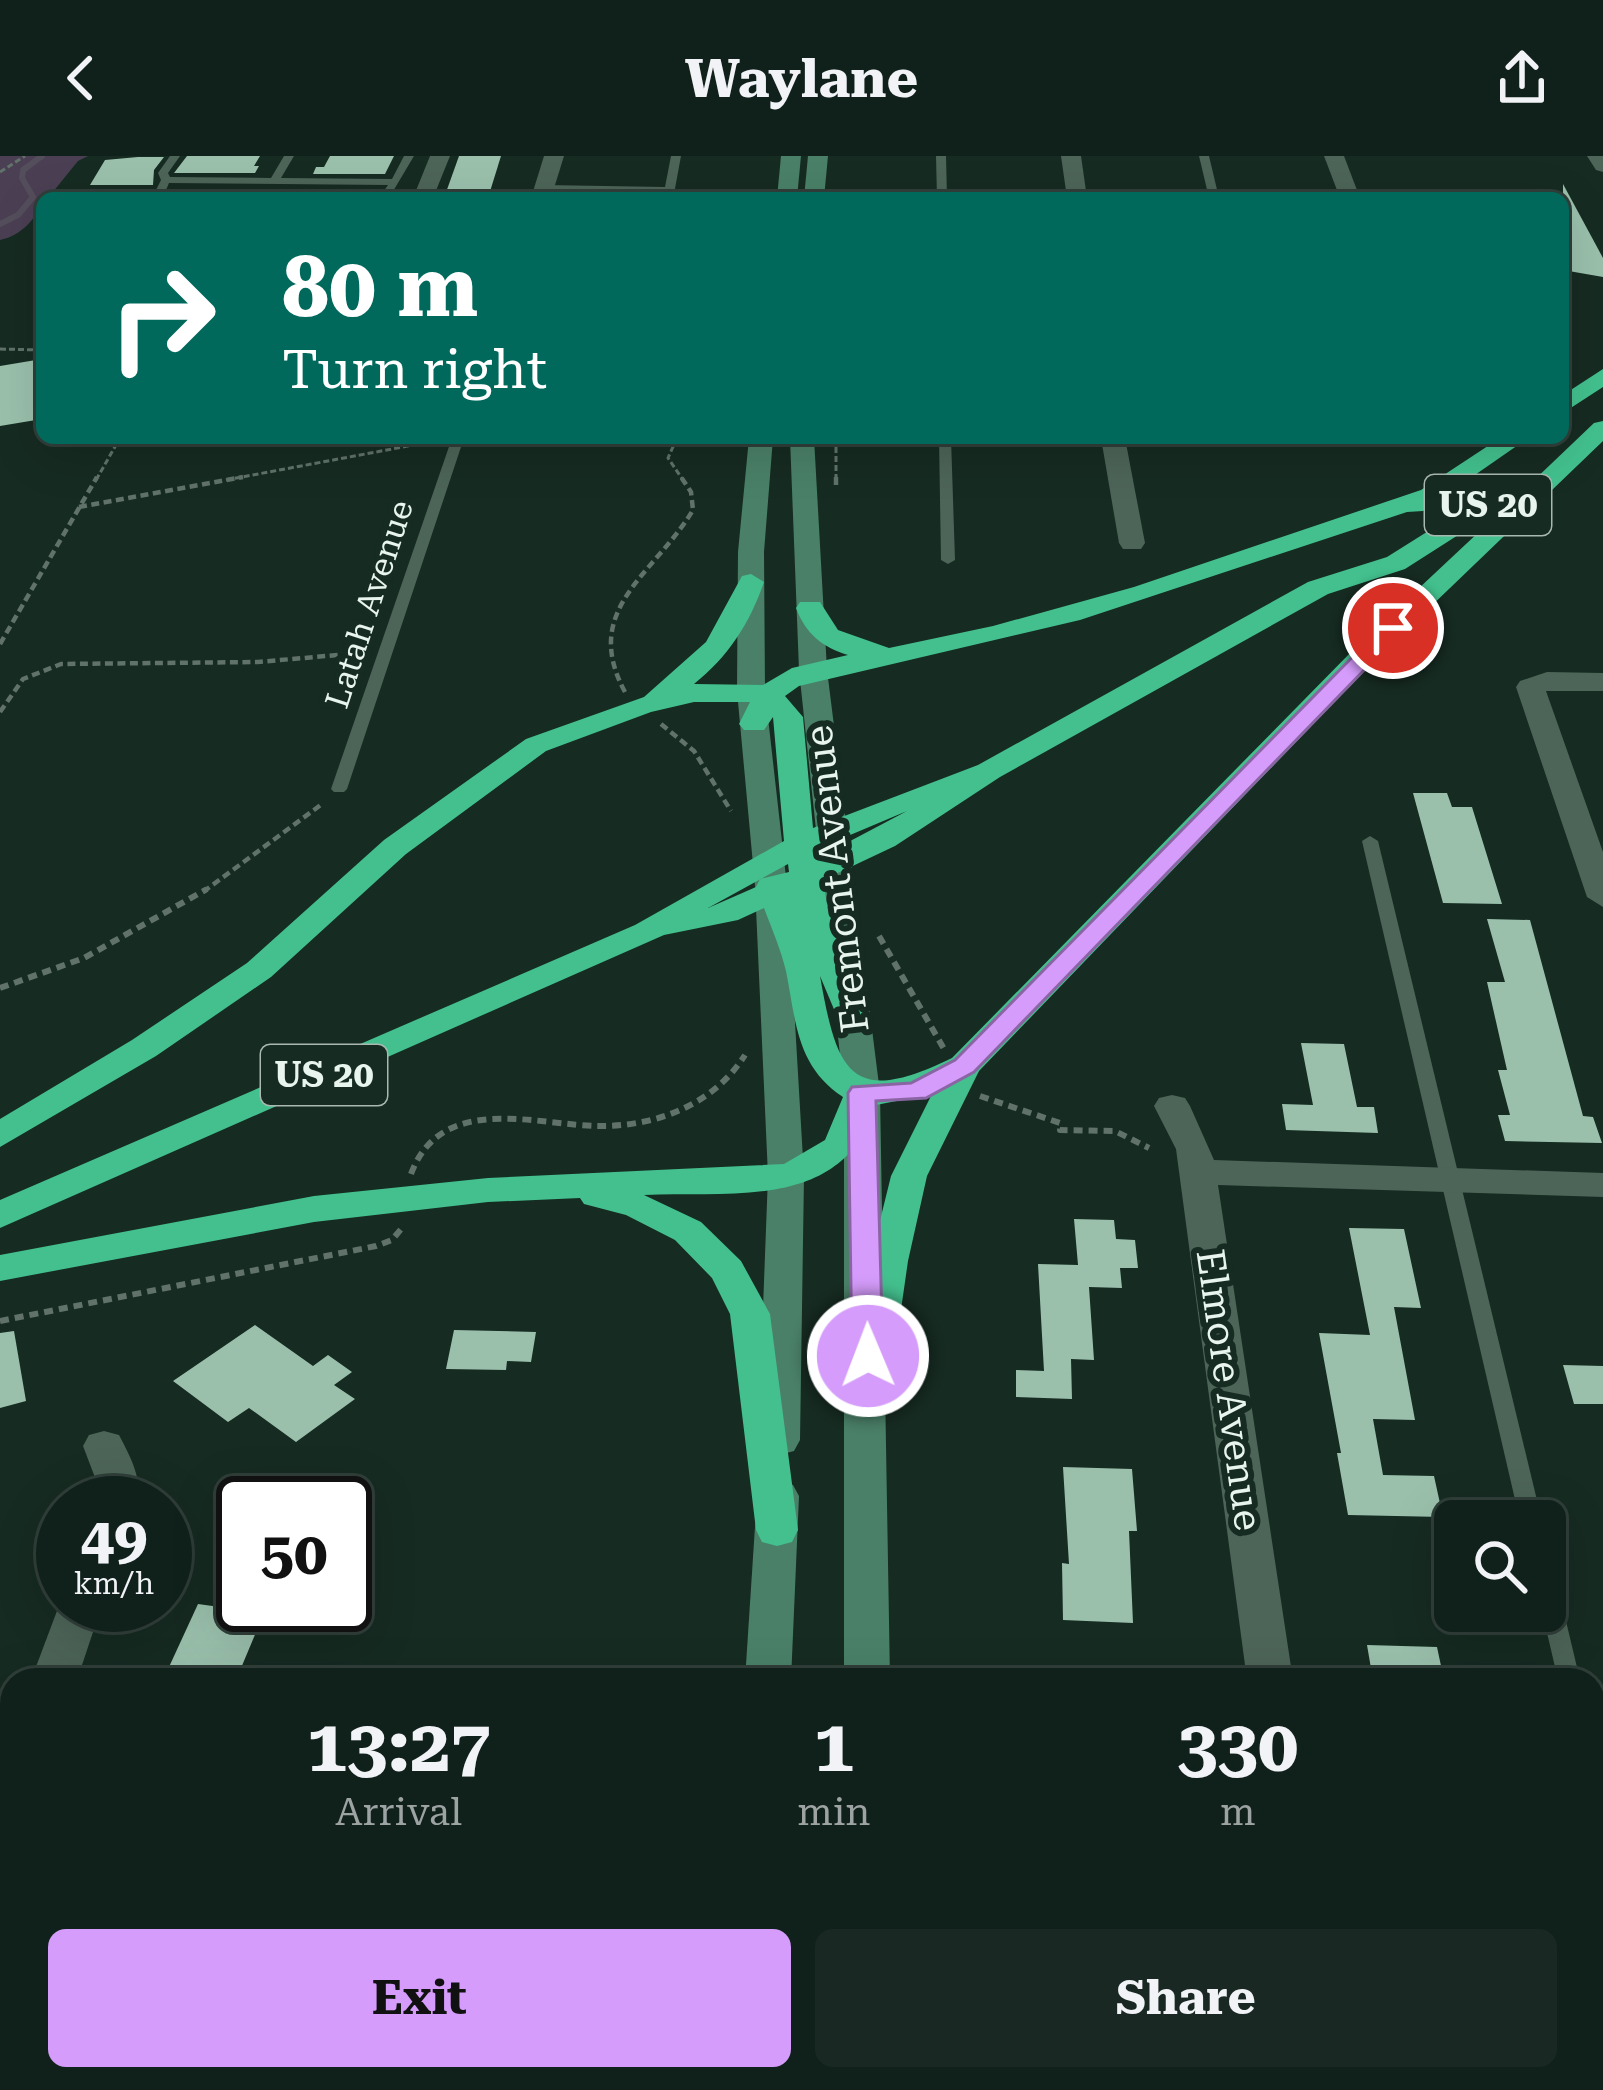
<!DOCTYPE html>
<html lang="en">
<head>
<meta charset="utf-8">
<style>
	:root { --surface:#10201a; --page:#192823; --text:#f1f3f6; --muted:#9ca3a2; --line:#303e39; --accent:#d59cfb }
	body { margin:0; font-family:"Roboto Serif",serif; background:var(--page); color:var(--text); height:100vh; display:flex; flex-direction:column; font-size:45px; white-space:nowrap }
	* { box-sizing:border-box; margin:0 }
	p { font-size:39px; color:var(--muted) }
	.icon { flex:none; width:66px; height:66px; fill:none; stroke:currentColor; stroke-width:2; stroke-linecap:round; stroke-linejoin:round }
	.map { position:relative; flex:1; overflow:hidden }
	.drawer { position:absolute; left:0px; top:1512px; width:1605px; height:423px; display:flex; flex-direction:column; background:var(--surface); border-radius:36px 36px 0 0; box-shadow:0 12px 48px #0002,0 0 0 3px var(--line) }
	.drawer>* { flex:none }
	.banner { position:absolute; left:36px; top:36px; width:1533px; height:252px; border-radius:18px; box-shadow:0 12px 48px #0002,0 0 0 3px var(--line); background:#00695c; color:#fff; overflow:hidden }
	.controls { position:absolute; left:1434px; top:1344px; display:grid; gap:24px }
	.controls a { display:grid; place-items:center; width:132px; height:132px; border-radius:18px; background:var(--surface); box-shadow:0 12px 48px #0002,0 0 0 3px var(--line); font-size:60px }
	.speed { position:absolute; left:36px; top:1320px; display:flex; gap:24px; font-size:60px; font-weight:700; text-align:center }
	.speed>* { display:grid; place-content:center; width:156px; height:156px; border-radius:50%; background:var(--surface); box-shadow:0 12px 48px #0002,0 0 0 3px var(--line); line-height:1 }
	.speed small { font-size:30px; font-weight:400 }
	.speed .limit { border:6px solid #111; border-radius:18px; background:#fff; color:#111 }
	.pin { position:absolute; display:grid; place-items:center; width:102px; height:102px; color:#fff; margin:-51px; border:6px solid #fff; border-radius:50%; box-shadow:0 3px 12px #0007 }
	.me { position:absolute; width:132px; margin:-66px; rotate:359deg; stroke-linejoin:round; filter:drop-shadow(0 0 9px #0008) }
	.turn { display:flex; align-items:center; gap:42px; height:252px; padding:0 48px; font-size:54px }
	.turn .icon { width:156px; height:156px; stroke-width:2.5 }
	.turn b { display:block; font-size:84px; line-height:102px }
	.eta { display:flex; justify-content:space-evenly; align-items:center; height:204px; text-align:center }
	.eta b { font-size:72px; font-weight:700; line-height:84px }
	.primary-button { display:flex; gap:24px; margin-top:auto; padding:24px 48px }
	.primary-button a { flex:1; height:138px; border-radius:18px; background:var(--accent); color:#111; font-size:48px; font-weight:700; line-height:138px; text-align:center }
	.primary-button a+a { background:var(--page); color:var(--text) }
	header { display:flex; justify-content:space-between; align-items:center; height:156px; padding:0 48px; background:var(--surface); font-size:54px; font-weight:700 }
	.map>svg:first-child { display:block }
	.green { fill:#4b3f53 }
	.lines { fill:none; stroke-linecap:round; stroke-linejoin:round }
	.stream { stroke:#544e5c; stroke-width:6 }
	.building { fill:#9ac0ac }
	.path-far3 { stroke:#60726a; stroke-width:3; stroke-dasharray:6 3; stroke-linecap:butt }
	.path-far2 { stroke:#60726a; stroke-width:4.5; stroke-dasharray:8 4.5; stroke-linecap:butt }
	.path-far1 { stroke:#60726a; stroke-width:6; stroke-dasharray:9 6; stroke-linecap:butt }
	.path { stroke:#60726a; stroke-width:8; stroke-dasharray:12 8; stroke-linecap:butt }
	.lane { fill:#4d6458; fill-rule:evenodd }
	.street { fill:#4d6458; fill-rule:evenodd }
	.secondary { fill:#4a8068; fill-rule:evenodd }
	.highway { fill:#43c08e; fill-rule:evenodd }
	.route { fill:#d59cfb; stroke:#8a65a3; stroke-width:3 }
	.labels { text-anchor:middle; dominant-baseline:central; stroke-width:12; stroke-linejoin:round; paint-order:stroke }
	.far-street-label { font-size:33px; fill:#e8f5ee; stroke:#162b22 }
	.shield { fill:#162b22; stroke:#a9b8b1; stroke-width:3 }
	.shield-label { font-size:36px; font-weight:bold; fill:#e8f5ee }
	.street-label { font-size:39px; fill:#e8f5ee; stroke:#162b22 }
</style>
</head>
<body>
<header><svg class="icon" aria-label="back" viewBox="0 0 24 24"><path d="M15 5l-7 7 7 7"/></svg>Waylane<svg class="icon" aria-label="share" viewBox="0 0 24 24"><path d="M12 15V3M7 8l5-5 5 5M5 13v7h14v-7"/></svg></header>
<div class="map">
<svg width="1603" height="1934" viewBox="0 0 1603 1934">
	<rect width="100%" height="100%" fill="#162b22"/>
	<!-- green -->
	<g class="green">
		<path d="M0,0h88l-10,5 -30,37h-6c-4,21 -22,38 -42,42z"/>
		<polygon points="0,1810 12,1821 12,1923 126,1923 138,1934 0,1934"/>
	</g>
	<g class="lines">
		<!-- stream -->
		<polyline class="stream" points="0,68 18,59 33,41 22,22 23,14 42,0"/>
	</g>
	<!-- building -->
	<g class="building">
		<polygon points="187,0 260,0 254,10 259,10 255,17 174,17"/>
		<polygon points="330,0 394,0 385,18 313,18 316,11 324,11"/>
		<polygon points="459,0 501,0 488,42 444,42"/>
		<polygon points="138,1 164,1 154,14 153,29 90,29 105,4"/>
		<polygon points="1563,28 1603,102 1603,121 1563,114"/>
		<polygon points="305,33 378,33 374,42 301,42"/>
		<polygon points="42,203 42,263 0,270 0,210"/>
		<polygon points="1413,637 1447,637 1452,651 1472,651 1502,748 1443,747"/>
		<polygon points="1487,763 1530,764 1583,960 1593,961 1602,987 1505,985 1498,959 1510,959 1498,914 1507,914 1487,826 1505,826"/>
		<polygon points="1301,887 1344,888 1357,951 1374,951 1378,977 1286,974 1282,948 1313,949"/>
		<polygon points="1074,1063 1114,1064 1116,1083 1135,1084 1138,1112 1120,1112 1122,1132 1089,1131 1094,1204 1071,1203 1072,1243 1016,1241 1016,1214 1044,1215 1038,1108 1078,1109"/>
		<polygon points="1349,1072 1404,1073 1421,1152 1394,1151 1415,1264 1373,1263 1383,1319 1434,1320 1443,1361 1348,1359 1337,1297 1341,1297 1319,1177 1370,1179"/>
		<polygon points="255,1169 313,1210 328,1199 352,1216 334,1229 355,1243 296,1286 249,1252 228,1266 173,1225"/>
		<polygon points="454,1174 536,1176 531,1206 507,1205 506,1214 446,1213"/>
		<polygon points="14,1175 26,1245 0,1252 0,1177"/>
		<polygon points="1563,1209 1603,1210 1603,1248 1574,1248"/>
		<polygon points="1063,1311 1132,1313 1137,1375 1129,1375 1133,1467 1063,1464 1062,1407 1069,1408"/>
		<polygon points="198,1448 264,1457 236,1524 163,1524"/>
		<polygon points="1367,1489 1437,1491 1444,1524 1373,1524"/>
	</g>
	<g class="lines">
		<!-- path-far3 -->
		<g class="path-far3">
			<polyline points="0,16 25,0"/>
			<polyline points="0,193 42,194"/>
			<polyline points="677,282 668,302 683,324"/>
			<polyline points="836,282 836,324"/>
			<polyline points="96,324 120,282"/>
			<polyline points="226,324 435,285"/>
		</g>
		<!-- path-far2 -->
		<g class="path-far2">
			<polyline points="836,321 836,329"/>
			<polyline points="79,351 243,321"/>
			<polyline points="0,488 97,321"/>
			<path d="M625,536c-45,-83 29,-117 68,-182l-2,-18 -10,-15"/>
			<polyline points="0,556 23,523 61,508 258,506 349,498 362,492"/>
			<polyline points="661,568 694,595 731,655"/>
			<polyline points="203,736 322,648"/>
		</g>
		<!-- path-far1 -->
		<g class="path-far1">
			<polyline points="879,780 944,893"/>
			<polyline points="0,832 84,802 207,733"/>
			<polyline points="980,940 1060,967 1060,974 1115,975 1149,992"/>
			<path d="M411,1018c31,-83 127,-48 190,-48 57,0 113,-22 144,-71"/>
			<polyline points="0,1165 376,1090 392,1084 402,1072"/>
		</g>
		<!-- path -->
		<g class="path">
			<polyline points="0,1783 12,1793"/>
			<polyline points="157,1923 168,1934"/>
			<polyline points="921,1923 922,1934"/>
		</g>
		<!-- lane -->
		<g class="lane">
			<polygon points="170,0 180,0 168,17 170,21 271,22 284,0 294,0 281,22 392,23 404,0 414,0 389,42 379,42 388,29 169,27 166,34 186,35 184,42 74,39 72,42 62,42 71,33 156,34 161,24 158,17"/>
			<polygon points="671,0 681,0 674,38 752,39 757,42 664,42 664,37 544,35 539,32 544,29 665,31"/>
			<polygon points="936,0 946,0 947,42 937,42"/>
			<polygon points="1199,0 1209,0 1219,42 1209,42"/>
			<polygon points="452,282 464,282 347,633 344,636 334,636 331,633"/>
			<polygon points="939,282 951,282 955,404 948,408 941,404"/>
			<polygon points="1370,680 1378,685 1542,1365 1520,1365 1362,685"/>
			<polygon points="1545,1414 1553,1417 1556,1423 1580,1524 1558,1524 1542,1455 1545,1455"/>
			<polygon points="1593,1617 1603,1623 1603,1679 1593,1673"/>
		</g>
		<!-- street -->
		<g class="street">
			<polygon points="430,0 450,0 433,42 413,42"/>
			<polygon points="544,0 564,0 551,42 531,42"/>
			<polygon points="1061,0 1081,0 1087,42 1067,42"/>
			<polygon points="1324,0 1344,0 1360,42 1340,42"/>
			<polygon points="1587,0 1603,0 1603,16 1596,14"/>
			<polygon points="1101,282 1125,282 1145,387 1141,393 1123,393 1119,387"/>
			<polygon points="1547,516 1603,517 1603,535 1546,535 1603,696 1603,751 1587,741 1516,531 1520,525"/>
			<polygon points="1172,939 1185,942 1190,950 1214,1004 1603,1017 1603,1041 1218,1029 1293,1524 1247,1524 1176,993 1154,950 1159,942"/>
			<path d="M104,1275l15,4c11,21 25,46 17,68h-42l5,-15 -16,-42 6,-11z"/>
			<polygon points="63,1439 63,1449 102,1449 77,1524 31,1524"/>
			<polygon points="12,1581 12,1629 0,1633 0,1585"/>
			<polygon points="0,1676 12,1680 12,1729 0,1725"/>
			<polygon points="232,1923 291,1923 296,1934 237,1934"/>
			<polygon points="1301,1923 1353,1923 1355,1934 1303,1934"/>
		</g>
		<!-- secondary -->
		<g class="secondary">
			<polygon points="781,0 801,0 797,42 777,42"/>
			<polygon points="808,0 828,0 824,42 804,42"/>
			<polygon points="749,282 773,282 764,396 765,535 787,730 804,1020 800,1284 794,1295 779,1299 764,1295 758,1284 768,1020 755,730 737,535 738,396"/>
			<polygon points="790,282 814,282 827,514 880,937 890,1524 844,1524 844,937 799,514"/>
			<polygon points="778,1324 793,1329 799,1340 791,1524 745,1524 757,1340 763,1329"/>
			<rect x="721" y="1923" width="52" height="11"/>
			<rect x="838" y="1923" width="52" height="11"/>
		</g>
		<!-- highway -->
		<g class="highway">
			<polygon points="1603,213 1603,231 1563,257 1563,239"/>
			<path d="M1603,265v20l-229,220 -395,410 -52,105 -19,85 -20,139 -6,10 -14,5 -14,-5 -6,-10 22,-139 21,-85 41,-82 -56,11c-33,106 -142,86 -232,90l57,27 40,39 29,53 28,216 -6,12 -15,4 -15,-4 -6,-12 -26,-216 -18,-36 -37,-38 -49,-25 -42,-11 -4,-6 -92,4 -174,20 -314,59v-26l314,-59 174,-18 296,-14 41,-24 18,-43c-47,-31 -47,-76 -57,-126 -5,-21 -14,-42 -22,-63l-26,12 -74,15 -664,293v-28l635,-275 149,-84 -11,-124 -9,13h-20l-5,-6 11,-22h-56l-43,10 -105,39 -140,103 -135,123 -115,79 -156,91v-28l132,-79 115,-77 137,-123 142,-101 118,-42 62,-55 36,-66 9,-2 13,8c-14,41 -36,75 -70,102l69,1 29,-17 56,-13c-26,-8 -42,-21 -52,-47l4,-6h20l18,28 51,18 104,-22 141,-39 287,-97 79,-52h28l-105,73 -16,1 -327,108 -281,66 -14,10 18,21 10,111 165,-63 330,-183 79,-25 121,-76 9,-3 12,7 65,-62zM1513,344l-159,149 -402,409c-102,50 -115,14 -132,-82l21,50h24l5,-7 -42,-109 -5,-30 72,-34 105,-69 328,-183 77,-25zM907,655l-89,47 -1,-9zM788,708l1,8 -29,7 -4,8 -48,21z"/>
		</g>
	</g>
	<!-- route -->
	<polygon class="route" points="1393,465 1404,472 1401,476 974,916 926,942 876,945 883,1200 878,1208 857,1208 852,1200 848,937 852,931 911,927 955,904 1386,467"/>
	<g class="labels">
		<!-- far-street labels -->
		<g class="far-street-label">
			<text transform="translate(369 448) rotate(-72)">Latah Avenue</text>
		</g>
		<!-- shield labels -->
		<g class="shield">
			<rect x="1425" y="319" width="126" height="60" rx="9"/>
			<rect x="261" y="889" width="126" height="60" rx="9"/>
		</g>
		<g class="shield-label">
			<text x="1488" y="349">US 20</text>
			<text x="324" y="919">US 20</text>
		</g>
		<!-- street labels -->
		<g class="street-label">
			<text transform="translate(837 723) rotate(-97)">Fremont Avenue</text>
			<text transform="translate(1229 1234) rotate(82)">Elmore Avenue</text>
		</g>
	</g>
</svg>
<div class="controls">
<a><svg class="icon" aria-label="search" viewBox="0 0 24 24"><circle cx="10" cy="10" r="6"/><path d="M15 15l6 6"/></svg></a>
</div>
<div class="speed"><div>49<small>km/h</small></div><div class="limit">50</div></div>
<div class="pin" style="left:1393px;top:472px;background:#d93025"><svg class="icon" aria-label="arrive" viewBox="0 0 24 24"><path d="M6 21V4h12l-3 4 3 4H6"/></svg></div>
<svg class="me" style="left:868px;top:1200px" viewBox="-20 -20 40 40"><circle r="17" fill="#d59cfb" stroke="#fff" stroke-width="3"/><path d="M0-11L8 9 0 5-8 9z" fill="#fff"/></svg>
<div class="banner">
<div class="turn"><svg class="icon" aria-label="right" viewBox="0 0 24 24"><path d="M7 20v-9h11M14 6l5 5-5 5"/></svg><div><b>80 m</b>Turn right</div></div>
</div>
<section class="drawer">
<div class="eta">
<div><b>13:27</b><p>Arrival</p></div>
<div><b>1</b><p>min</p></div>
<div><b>330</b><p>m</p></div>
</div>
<div class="primary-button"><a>Exit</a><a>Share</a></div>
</section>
</div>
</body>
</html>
